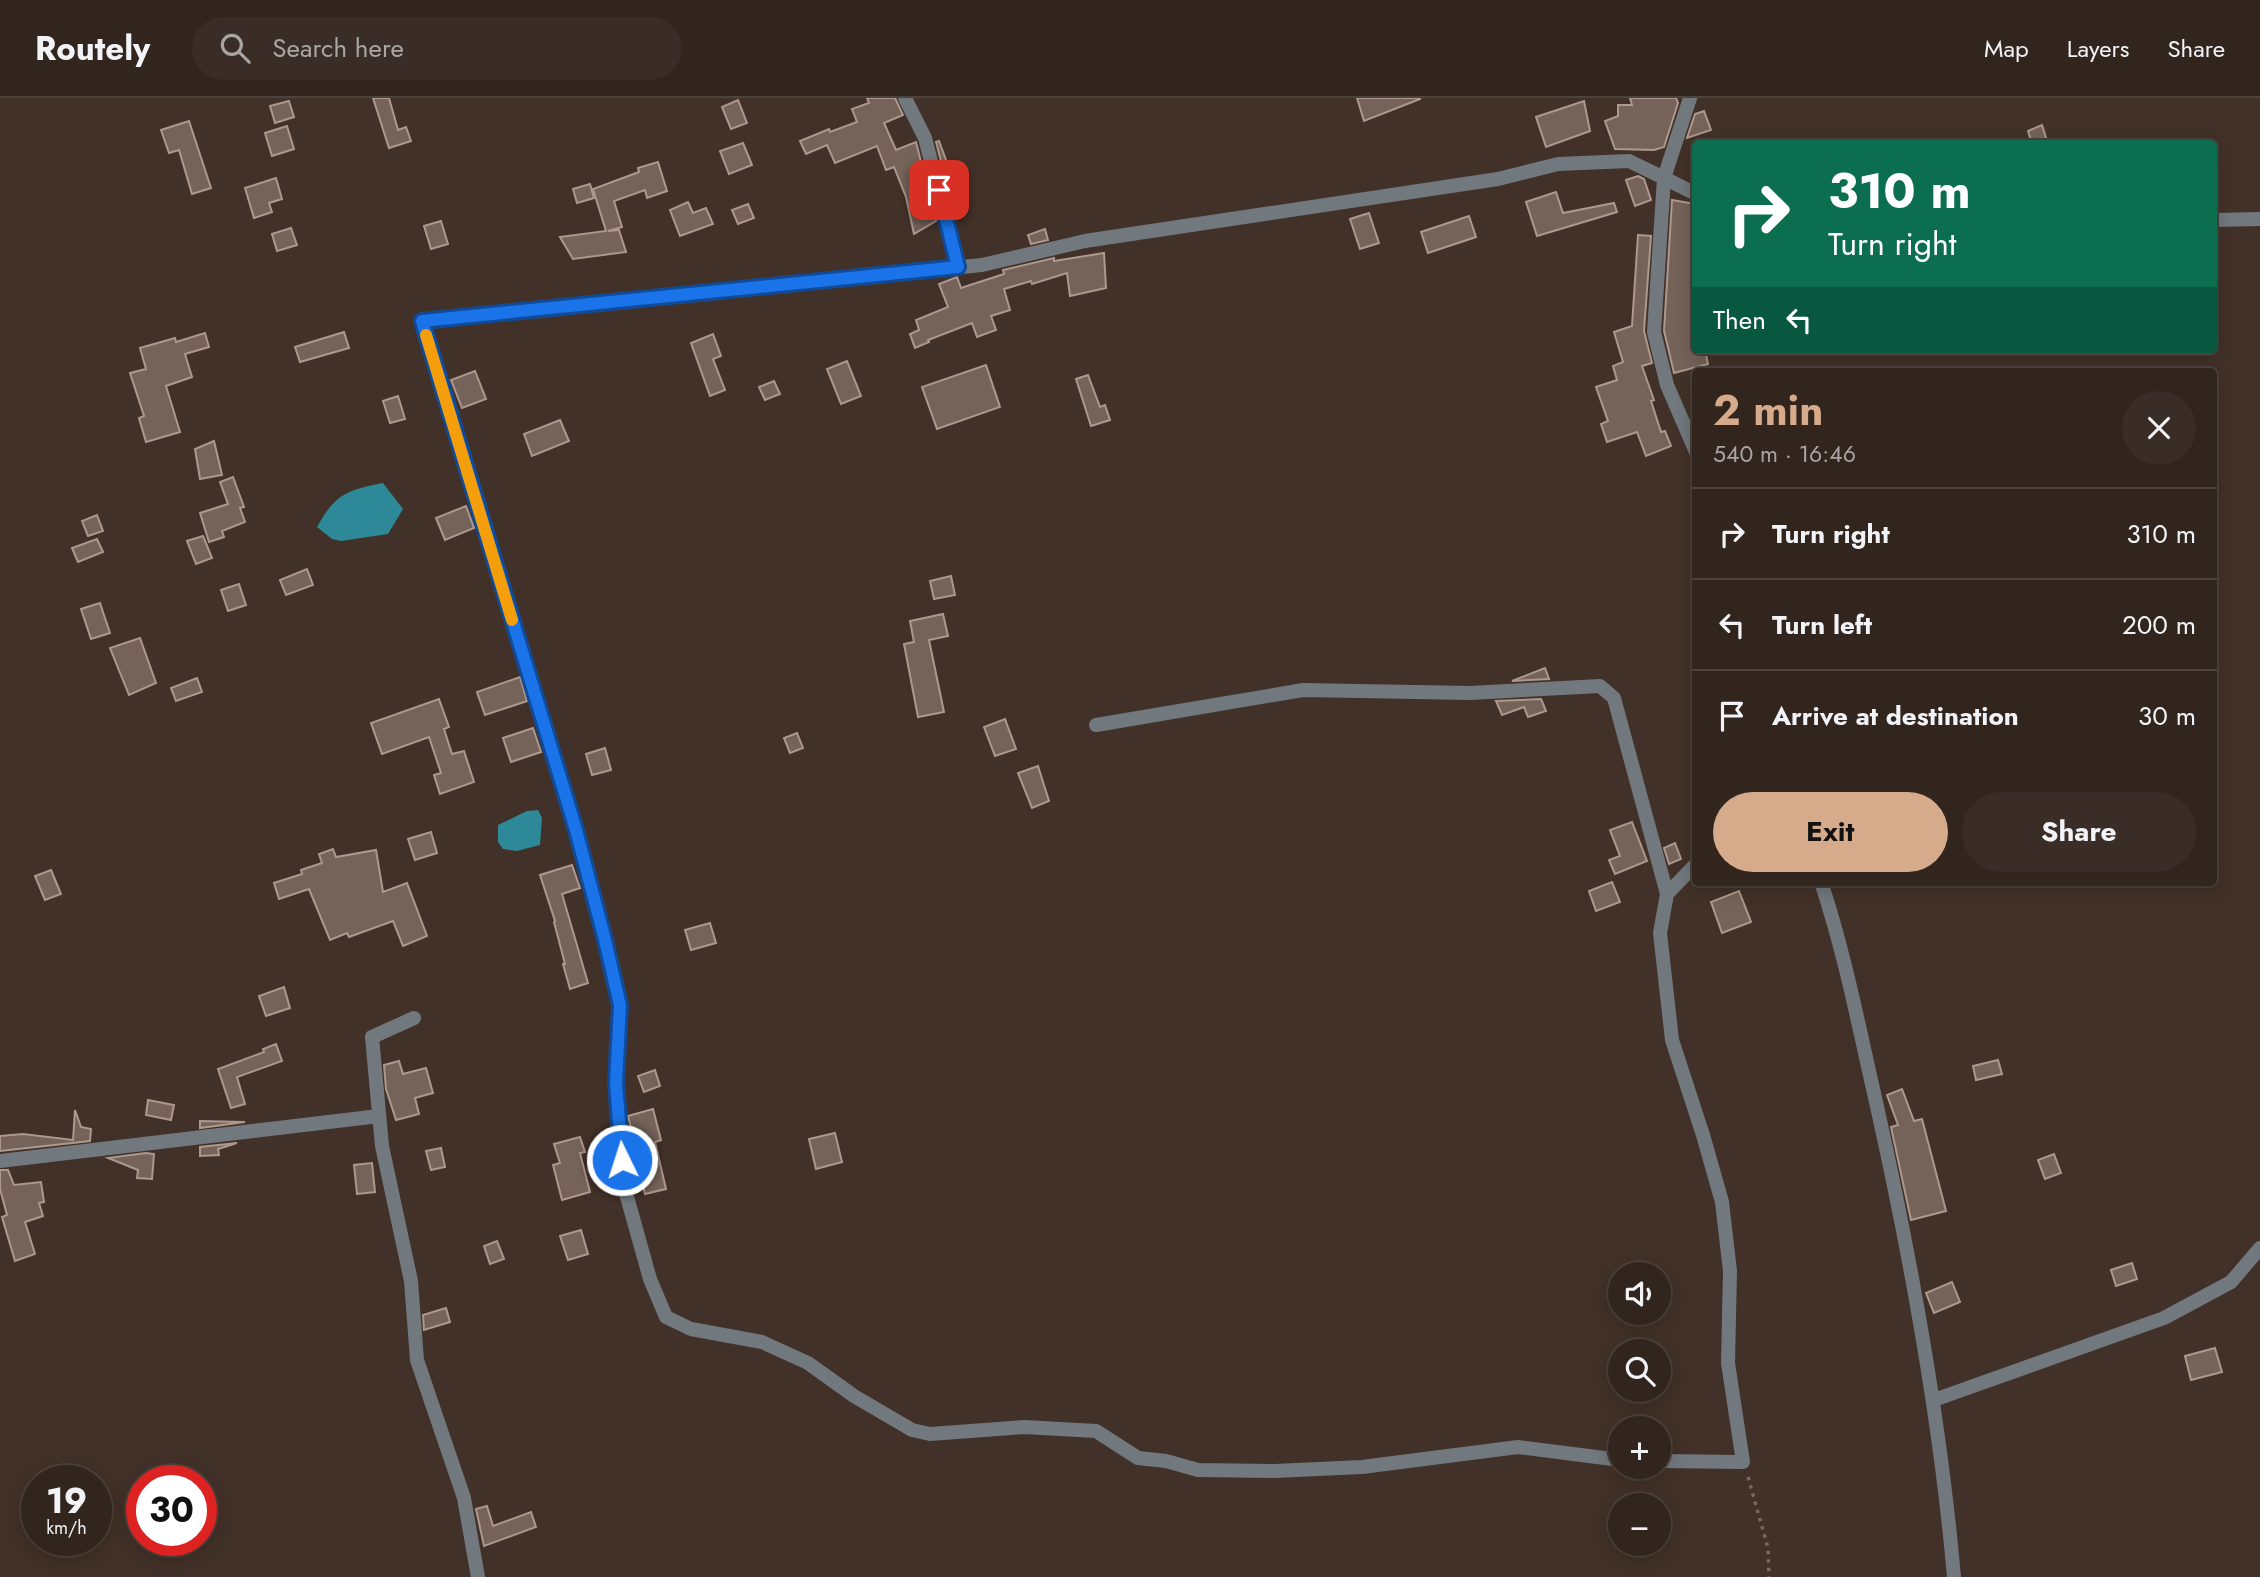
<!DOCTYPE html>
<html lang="en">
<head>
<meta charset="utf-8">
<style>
	:root { --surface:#32251e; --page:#3a2d27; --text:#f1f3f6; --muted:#a8a5a4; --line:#4d423c; --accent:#d6ab8b }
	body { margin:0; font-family:Jost,sans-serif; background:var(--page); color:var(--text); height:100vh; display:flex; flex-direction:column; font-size:26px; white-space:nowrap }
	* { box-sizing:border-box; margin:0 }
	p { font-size:23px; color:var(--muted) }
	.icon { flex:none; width:38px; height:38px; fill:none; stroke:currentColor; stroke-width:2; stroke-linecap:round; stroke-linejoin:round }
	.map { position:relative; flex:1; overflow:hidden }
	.side { position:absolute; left:1692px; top:270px; width:525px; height:518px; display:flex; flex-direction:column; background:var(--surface); border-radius:7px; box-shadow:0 4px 18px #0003,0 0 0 2px var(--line) }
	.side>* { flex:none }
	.top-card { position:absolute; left:1692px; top:42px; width:525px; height:214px; border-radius:7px; box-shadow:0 4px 18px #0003,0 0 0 2px var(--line); background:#0b6e4f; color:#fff; overflow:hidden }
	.controls { position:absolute; left:1608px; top:1164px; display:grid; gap:14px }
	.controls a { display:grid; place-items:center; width:63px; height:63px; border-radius:50%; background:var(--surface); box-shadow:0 4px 18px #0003,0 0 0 2px var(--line); font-size:35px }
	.speed { position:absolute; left:21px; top:1367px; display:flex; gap:14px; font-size:35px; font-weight:700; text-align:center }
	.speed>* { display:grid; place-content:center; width:91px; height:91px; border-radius:50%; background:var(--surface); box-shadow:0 4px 18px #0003,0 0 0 2px var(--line); line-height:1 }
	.speed small { font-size:18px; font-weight:400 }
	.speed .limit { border:10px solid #d22; background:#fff; color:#111 }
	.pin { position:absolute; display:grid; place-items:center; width:60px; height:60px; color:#fff; margin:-30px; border-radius:14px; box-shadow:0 4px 10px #0006 }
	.me { position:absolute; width:77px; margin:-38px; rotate:356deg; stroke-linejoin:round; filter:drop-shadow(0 0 5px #0008) }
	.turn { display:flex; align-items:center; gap:24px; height:147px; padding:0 21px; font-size:32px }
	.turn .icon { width:91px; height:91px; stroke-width:2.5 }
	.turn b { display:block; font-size:49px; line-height:60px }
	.then { display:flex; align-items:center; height:66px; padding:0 21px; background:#0003; gap:14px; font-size:26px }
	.round { display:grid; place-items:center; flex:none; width:74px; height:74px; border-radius:37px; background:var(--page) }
	.summary { display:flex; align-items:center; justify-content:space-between; height:119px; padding:0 21px }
	h1 { font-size:42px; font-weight:700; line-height:52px; color:var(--accent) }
	.primary-button { display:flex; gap:14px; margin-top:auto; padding:14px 21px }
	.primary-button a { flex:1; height:80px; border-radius:42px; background:var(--accent); color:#111; font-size:28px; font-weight:700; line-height:80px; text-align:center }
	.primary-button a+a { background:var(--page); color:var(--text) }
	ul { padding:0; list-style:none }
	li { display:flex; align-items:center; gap:21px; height:91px; padding:0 21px; border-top:2px solid var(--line) }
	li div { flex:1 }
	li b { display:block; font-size:26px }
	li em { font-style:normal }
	header { display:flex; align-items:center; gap:42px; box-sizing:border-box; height:98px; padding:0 35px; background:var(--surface); border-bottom:2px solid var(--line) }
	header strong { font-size:33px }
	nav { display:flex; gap:38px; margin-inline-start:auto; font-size:24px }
	.search { width:490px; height:63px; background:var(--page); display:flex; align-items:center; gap:18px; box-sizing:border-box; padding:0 24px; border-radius:38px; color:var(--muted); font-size:26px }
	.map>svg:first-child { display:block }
	.water { fill:#2d8898 }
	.building { fill:#756258; stroke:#ac988d; stroke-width:2 }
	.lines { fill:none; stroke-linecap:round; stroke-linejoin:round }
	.path { stroke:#776860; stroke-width:3.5; stroke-dasharray:3.5 5; stroke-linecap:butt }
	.street { stroke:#71797e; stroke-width:14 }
	.route-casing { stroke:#114b97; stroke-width:18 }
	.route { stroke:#1a73e8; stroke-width:12 }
	.slow { stroke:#f59e0b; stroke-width:12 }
</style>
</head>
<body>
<header>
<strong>Routely</strong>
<div class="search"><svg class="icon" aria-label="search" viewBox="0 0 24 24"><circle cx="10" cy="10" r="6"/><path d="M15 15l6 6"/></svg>Search here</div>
<nav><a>Map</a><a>Layers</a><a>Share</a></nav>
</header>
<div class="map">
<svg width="2260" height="1479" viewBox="0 0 2260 1479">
	<rect width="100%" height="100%" fill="#423128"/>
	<!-- water -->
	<g class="water">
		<path d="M383,385l20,26 -15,25 -47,7 -9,-2 -15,-12c18,-33 30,-37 66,-44z"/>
		<polygon points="538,712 542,720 540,747 517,753 503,751 498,744 498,727 527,713"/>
	</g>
	<!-- building -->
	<g class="building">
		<polygon points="373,0 389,0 398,32 406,29 411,43 389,50"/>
		<polygon points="867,0 895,0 903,17 884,25 896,52 916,44 936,123 914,136 906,99 894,69 886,72 877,48 835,65 827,47 806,56 800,43 829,31 830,34 857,24 852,11 869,5"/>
		<polygon points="1357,0 1420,0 1420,1 1364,23"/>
		<polygon points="1630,0 1676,0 1678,5 1664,49 1654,52 1615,51 1605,23 1618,18 1618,7 1632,7"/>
		<polygon points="738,2 747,25 731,31 722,9"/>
		<polygon points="289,3 294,19 275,25 270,8"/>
		<polygon points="1584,3 1590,33 1546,49 1536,19"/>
		<polygon points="1704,13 1711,32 1687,40 1695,16"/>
		<polygon points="189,23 211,90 192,96 179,52 169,55 161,32"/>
		<polygon points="2042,27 2048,46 2032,46 2028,33"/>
		<polygon points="287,28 294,51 272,58 265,35"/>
		<polygon points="939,43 963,108 954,113 936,44"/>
		<polygon points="743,45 752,67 729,76 720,53"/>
		<polygon points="658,64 667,93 647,100 645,92 614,103 622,129 608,133 619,132 626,154 573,161 560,139 606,133 593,91 639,74 638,70"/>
		<polygon points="1638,78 1644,81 1651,102 1635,108 1626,82"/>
		<polygon points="276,80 282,101 269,105 272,114 254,120 245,90"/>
		<polygon points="590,86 594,100 577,105 573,91"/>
		<polygon points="1556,94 1563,115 1614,105 1617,114 1537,138 1526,104"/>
		<polygon points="1672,102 1696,106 1692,142 1696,142 1696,252 1705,252 1708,266 1674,275 1664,233"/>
		<polygon points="688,104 693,115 706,110 713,126 680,138 670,112"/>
		<polygon points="748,106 754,120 738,126 732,112"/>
		<polygon points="1369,115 1379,145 1360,151 1350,121"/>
		<polygon points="1469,118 1476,139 1428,155 1421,134"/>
		<polygon points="441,123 448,146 431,151 424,128"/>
		<polygon points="291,130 297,147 277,153 272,136"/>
		<polygon points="1045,131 1048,142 1031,146 1028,137"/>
		<polygon points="1638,137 1651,138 1644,233 1652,265 1642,268 1654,302 1651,303 1661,334 1665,333 1671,348 1646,358 1637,334 1607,344 1601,326 1608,323 1596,289 1617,282 1613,268 1623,264 1614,234 1632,228"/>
		<polygon points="1104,155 1106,190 1070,198 1067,175 1032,186 1031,183 1004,191 1010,212 991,218 996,232 977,239 972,225 928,242 929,244 915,250 910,236 919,232 916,222 948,209 939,186 957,179 961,190 1004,176 1003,172 1054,160 1054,163"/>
		<polygon points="344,234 349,250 300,264 295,249"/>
		<polygon points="205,235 209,249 185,256 192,279 166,288 180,334 146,344 139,320 144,318 130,275 146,271 140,250 175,240 176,244"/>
		<polygon points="713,236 721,258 713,261 725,292 710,298 691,245"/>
		<polygon points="847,263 861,298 841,306 827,271"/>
		<polygon points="986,267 1000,309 937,331 922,289"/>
		<polygon points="475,273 486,301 462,310 451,282"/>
		<polygon points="1088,277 1100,309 1105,307 1110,322 1091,328 1076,281"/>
		<polygon points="774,283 780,296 765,302 759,289"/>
		<polygon points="398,298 405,321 390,325 383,303"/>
		<polygon points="560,322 569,343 532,358 524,336"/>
		<polygon points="214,343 222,377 200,381 195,351"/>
		<polygon points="233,379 244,409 240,410 245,424 222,433 224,439 209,444 200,415 228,406 220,384"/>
		<polygon points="466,408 474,430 445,442 436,420"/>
		<polygon points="97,417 103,433 88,438 82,423"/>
		<polygon points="203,438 212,460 196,466 187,443"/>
		<polygon points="97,441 103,454 78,464 72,450"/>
		<polygon points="307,471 313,487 286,497 280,482"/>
		<polygon points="951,478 955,497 934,501 930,483"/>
		<polygon points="239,486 246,507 228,513 221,492"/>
		<polygon points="100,505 110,535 91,541 81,511"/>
		<polygon points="943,516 948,538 929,542 944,614 918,619 904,546 914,544 910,523"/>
		<polygon points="140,540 156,585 129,597 110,550"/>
		<polygon points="1545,570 1549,581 1512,583"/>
		<polygon points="520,579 527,603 485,617 477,594"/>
		<polygon points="197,580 202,594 176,603 171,590"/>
		<polygon points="439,601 449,629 444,631 452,656 464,653 474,684 440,696 434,677 441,675 429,639 382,656 371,625"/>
		<polygon points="1541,601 1546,613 1528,619 1524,609 1502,617 1496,603"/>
		<polygon points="1005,621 1016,651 995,658 984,629"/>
		<polygon points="533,630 541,654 511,664 503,640"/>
		<polygon points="797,635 803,650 790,655 784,640"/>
		<polygon points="605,650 611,672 592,677 586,656"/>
		<polygon points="1038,668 1049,703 1032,710 1018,675"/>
		<polygon points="1632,724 1647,763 1615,776 1609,762 1620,758 1610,732"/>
		<polygon points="431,734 437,755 415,762 408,741"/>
		<polygon points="1675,745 1681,761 1669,766 1664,750"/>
		<polygon points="333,751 336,759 376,752 383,794 407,785 427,838 403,848 393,823 349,839 347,835 330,842 309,791 279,801 274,785 302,776 301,772 322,765 319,756"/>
		<polygon points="572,767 580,790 562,796 588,885 570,891 563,866 565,866 554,824 555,823 540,777"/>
		<polygon points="51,772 61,796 45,802 35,778"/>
		<polygon points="1612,784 1620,804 1596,813 1589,793"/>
		<polygon points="1739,793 1751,824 1722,835 1711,804"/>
		<polygon points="710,825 716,845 691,852 685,832"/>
		<polygon points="284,889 290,910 266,918 259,898"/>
		<polygon points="276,946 282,963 237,979 245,1006 231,1010 218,971 264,954 263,951"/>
		<polygon points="1998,962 2002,976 1976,982 1973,968"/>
		<polygon points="399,963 403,976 426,970 433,995 415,1000 419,1016 396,1022 386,991 384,967"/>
		<polygon points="655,972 660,988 644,994 638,978"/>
		<polygon points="1902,991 1914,1023 1922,1021 1946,1113 1911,1122 1891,1029 1898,1027 1887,997"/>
		<polygon points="148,1002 174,1007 171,1022 146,1017"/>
		<polygon points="653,1011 661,1042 655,1044 666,1091 645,1096 638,1069 641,1068 628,1018"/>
		<polygon points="75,1012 81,1029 91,1031 90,1043 0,1053 0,1038 23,1036 73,1042"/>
		<polygon points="200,1023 244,1024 245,1024 200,1030"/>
		<polygon points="835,1035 842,1064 816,1071 809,1041"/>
		<polygon points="580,1039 585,1054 580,1055 590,1094 562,1102 553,1067 560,1065 554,1046"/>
		<polygon points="237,1045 218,1051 219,1057 200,1058 200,1049"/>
		<polygon points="441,1050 445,1069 431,1072 426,1053"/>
		<polygon points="146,1055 154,1056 152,1081 137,1080 138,1072 108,1060"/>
		<polygon points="2054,1056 2061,1075 2045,1081 2038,1062"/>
		<polygon points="372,1065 375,1094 357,1096 354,1067"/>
		<polygon points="0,1072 8,1072 14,1087 41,1084 44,1104 39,1105 43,1118 25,1124 35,1156 15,1163 2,1119 7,1117 0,1091"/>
		<polygon points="581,1132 588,1156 568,1162 560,1138"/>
		<polygon points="497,1143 504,1161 490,1166 484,1148"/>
		<polygon points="2132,1165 2137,1181 2116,1188 2111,1172"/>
		<polygon points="1952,1184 1960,1204 1934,1215 1926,1195"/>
		<polygon points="446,1210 450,1224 424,1232 423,1217"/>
		<polygon points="2215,1250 2222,1274 2191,1282 2185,1258"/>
		<polygon points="487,1408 493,1428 531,1414 536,1429 484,1448 476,1411"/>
	</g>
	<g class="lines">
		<!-- path -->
		<polyline class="path" points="1748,1379 1768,1450 1769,1479"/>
		<!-- street -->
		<g class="street">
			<polyline points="905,0 925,40 958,169"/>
			<polyline points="1690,0 1664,80 1696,96"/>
			<polyline points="2214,122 2260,121"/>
			<polyline points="1096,627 1303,592 1470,595 1600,588 1614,600 1667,796"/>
			<path d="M1821,784c24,72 38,146 55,220 35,157 64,315 78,475"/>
			<polyline points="414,920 372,939 382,1048 411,1183 417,1262 464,1400 478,1479"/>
			<polyline points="0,1063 379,1018"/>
			<polyline points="1934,1302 2164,1220 2231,1184 2260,1150"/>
			<polyline points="1620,1362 1518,1349 1362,1369 1275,1373 1198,1372 1166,1363 1138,1360 1096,1333 1024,1329 930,1336 912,1332 854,1298 808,1265 762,1244 691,1231 666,1219 650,1181 624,1088 616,985 620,907 605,842 576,732 422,223 982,167 1085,143 1498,81 1558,66 1629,63 1664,80 1654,234 1667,287 1696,354"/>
			<polyline points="1659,1363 1743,1364 1728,1265 1730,1173 1722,1104 1703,1037 1672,942 1660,835 1667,796 1696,766"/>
		</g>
	</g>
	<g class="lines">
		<!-- route casing -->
		<g class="route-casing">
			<polyline id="route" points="622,1062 616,985 620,907 605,842 576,732 422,223 958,169 939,92"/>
		</g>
		<!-- route -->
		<use href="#route" class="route"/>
		<!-- slow -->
		<polyline class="slow" points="426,237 512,522"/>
	</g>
</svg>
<div class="controls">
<a><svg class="icon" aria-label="sound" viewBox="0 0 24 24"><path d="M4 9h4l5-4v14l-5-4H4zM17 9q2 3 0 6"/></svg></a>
<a><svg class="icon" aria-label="search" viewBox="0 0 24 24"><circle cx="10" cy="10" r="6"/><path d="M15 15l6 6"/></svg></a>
<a>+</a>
<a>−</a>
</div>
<div class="speed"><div>19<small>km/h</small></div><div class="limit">30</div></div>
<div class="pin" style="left:939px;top:92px;background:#d93025"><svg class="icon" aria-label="arrive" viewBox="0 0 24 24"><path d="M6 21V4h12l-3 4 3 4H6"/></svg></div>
<svg class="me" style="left:622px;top:1062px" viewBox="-20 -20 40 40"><circle r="17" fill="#1a73e8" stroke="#fff" stroke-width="3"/><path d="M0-11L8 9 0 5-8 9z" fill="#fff"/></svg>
<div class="top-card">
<div class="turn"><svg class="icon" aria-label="right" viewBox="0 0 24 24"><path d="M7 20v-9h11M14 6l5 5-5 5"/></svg><div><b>310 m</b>Turn right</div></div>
<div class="then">Then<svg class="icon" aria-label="left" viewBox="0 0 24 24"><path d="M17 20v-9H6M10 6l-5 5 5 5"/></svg></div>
</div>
<section class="side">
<div class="summary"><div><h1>2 min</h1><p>540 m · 16:46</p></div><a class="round"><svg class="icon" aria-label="close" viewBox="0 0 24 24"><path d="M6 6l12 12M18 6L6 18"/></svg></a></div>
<ul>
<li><svg class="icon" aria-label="right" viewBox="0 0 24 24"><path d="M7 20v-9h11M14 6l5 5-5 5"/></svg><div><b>Turn right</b></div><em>310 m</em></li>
<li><svg class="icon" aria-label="left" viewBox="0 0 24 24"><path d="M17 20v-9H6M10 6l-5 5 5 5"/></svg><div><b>Turn left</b></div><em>200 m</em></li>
<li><svg class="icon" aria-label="arrive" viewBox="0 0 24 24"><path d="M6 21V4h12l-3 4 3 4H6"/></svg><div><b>Arrive at destination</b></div><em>30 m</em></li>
</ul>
<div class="primary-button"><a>Exit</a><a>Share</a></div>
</section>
</div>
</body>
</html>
